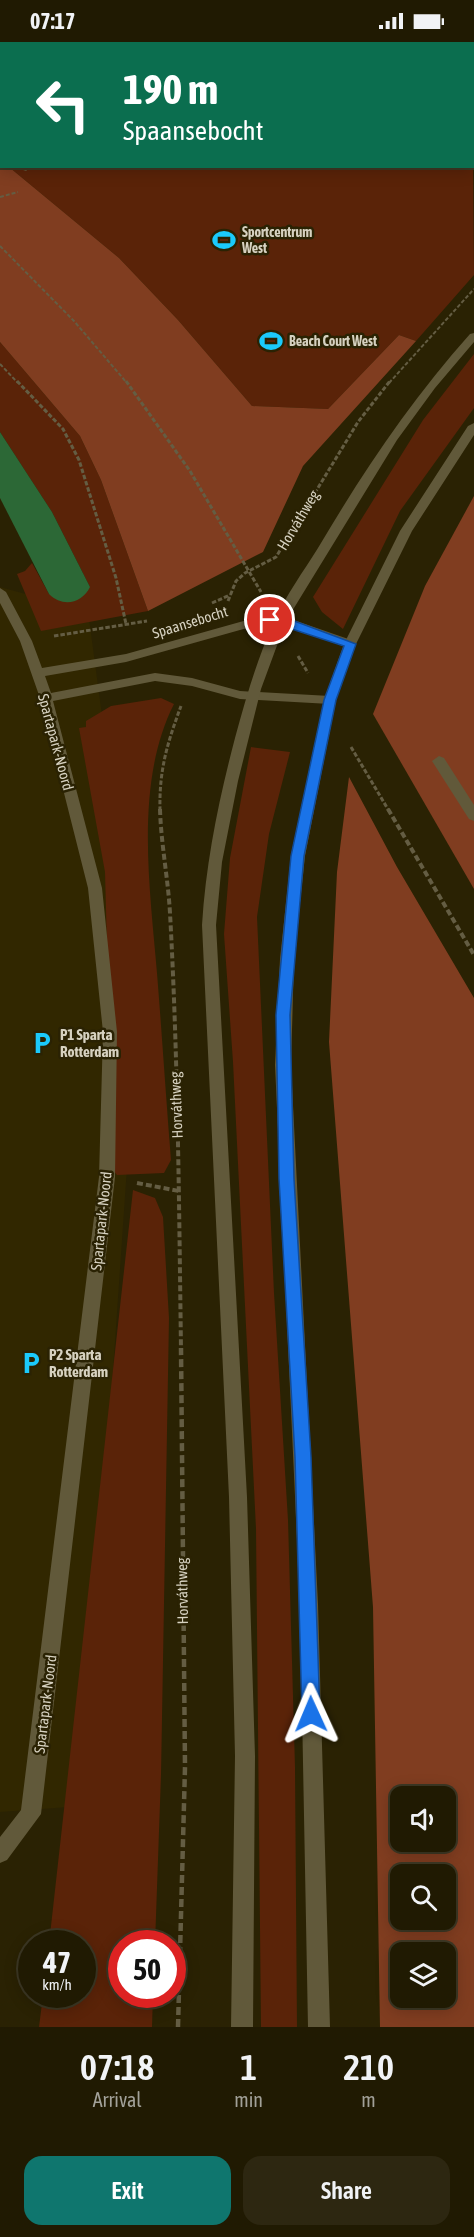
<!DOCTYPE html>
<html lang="en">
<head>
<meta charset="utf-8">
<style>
	:root { --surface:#201a02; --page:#2d2711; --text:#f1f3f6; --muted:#a2a199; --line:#3d3824; --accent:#0f766e }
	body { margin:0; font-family:"Asap Condensed",sans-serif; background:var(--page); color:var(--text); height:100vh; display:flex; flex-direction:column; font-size:22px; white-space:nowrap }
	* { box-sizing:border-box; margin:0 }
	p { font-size:20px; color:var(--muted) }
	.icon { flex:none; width:33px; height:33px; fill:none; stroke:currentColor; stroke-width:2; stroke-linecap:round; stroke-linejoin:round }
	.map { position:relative; height:1985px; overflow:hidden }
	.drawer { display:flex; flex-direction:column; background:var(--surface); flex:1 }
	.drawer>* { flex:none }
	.hud { position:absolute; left:0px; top:0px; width:474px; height:126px; box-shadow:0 3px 15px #0003,0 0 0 2px var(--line); background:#0b6e4f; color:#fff; overflow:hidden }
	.buttons { position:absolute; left:390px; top:1744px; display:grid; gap:12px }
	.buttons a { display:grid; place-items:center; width:66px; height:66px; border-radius:12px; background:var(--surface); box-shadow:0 3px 15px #0003,0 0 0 2px var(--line); font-size:30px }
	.speed { position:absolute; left:18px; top:1888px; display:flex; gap:12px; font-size:30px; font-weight:700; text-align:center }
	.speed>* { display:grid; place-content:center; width:78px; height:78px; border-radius:50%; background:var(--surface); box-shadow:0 3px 15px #0003,0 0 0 2px var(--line); line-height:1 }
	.speed small { font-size:15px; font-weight:400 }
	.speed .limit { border:9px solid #d22; background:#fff; color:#111 }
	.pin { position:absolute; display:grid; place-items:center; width:51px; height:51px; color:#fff; margin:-26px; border:3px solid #fff; border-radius:50%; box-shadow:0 2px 6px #0007 }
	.me { position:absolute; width:66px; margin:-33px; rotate:359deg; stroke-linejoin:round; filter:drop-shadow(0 0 4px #0008) }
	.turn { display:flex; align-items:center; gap:21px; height:126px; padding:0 24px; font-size:27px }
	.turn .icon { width:78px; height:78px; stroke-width:2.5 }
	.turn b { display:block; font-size:42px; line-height:51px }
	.eta { display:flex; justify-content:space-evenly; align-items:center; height:102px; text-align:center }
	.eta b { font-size:36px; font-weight:600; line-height:42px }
	.primary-button { display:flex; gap:12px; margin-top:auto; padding:12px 24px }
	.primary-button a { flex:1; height:69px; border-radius:18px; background:var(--accent); color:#fff; font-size:24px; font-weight:600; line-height:69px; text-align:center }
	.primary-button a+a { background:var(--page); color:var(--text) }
	.status { display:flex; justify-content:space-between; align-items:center; height:42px; padding:0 30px; background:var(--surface); direction:ltr }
	.status svg { height:16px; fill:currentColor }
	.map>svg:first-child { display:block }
	.built { fill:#312700 }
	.green { fill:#5a2308 }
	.forest { fill:#803d20; fill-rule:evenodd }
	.water { fill:#2c6836 }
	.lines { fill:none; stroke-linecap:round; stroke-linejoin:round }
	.path-far3 { stroke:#645d43; stroke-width:2; stroke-dasharray:4 2; stroke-linecap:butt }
	.path-far2 { stroke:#645d43; stroke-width:3; stroke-dasharray:4.5 2; stroke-linecap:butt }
	.path-far1 { stroke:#645d43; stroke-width:4; stroke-dasharray:6 3; stroke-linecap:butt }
	.path { stroke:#645d43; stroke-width:4.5; stroke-dasharray:8 4; stroke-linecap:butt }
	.service { fill:#61593a; fill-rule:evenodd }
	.minor { fill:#61593a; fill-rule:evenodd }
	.tertiary { fill:#61593a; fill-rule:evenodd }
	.secondary { fill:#61593a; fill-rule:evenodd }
	.route { fill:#1a73e8; stroke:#114b97; stroke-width:1.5 }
	.labels { text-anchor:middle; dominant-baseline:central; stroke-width:5; stroke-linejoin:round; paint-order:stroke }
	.far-poi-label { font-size:14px; font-weight:bold; fill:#d6d1c0; stroke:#2a2203; text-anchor:start }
	.street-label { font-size:15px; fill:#d6d1c0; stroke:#2a2203 }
	.poi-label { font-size:15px; font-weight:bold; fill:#d6d1c0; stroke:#2a2203; text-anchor:start }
</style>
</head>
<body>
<div class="status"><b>07:17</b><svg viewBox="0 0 49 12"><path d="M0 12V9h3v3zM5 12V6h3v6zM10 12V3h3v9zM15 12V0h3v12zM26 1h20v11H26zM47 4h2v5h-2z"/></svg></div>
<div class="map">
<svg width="474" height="1985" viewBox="0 0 474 1985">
	<rect width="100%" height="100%" fill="#2a2203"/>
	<!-- built -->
	<polygon class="built" points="0,545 88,569 114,763 128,1111 83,1764 0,1770"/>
	<!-- green -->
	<g class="green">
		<polygon points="302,0 474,0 474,50 472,2"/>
		<polygon points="473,119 474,233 416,299 399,293 328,367 252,364 178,278 119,216 9,125 472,124"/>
		<polygon points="0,300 80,394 101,438 148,569 41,589 17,532 25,529 32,521 49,552 90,545 52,470 0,390"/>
		<polygon points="474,312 474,366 400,469 343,587 322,570 313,555 423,378"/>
		<path d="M161,656l13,6c-40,79 -24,184 -17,269 5,62 9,125 14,187l-7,13 -47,2 -7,-8 2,-35 -7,-260 -26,-144 7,-1v-6l25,-15z"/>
		<polygon points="251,705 290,710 269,792 257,875 274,1251 288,1478 295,1725 297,1985 261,1985 256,1487 233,1020 224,892 230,816"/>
		<polygon points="133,1148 155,1156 163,1175 169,1276 161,1733 155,1902 122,1902 122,1953 153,1953 152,1985 39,1985 43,1953 82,1953 82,1902 49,1902"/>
	</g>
	<!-- forest -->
	<g class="forest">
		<polygon points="0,117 2,124 9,125 119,216 178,278 252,364 328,367 399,293 416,299 303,424 263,510 148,569 101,438 80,394 0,300"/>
		<polygon points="474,454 474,847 373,672 425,544"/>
		<path d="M349,735l48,90 77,131v1029h-94l-7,-420 -44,-565 8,-170zM400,1755h46v45h-46zM400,1833h46v45h-46zM400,1911h46v45h-46z"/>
	</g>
	<!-- water -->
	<path class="water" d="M0,390l52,80 38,75c-8,16 -27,21 -41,7l-49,-96z"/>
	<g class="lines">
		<!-- path-far3 -->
		<g class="path-far3">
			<polyline points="96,0 102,2"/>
			<polyline points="274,0 279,2"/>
			<polyline points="0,155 18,150"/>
			<polyline points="0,204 74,279 127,341"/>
			<polyline points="0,322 18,341"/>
			<polyline points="389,341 474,247"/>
		</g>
		<!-- path-far2 -->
		<g class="path-far2">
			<polyline points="17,339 63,387 79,418 116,536 126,582"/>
			<polyline points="126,339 190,429 261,550"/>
			<polyline points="228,559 236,539 245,531 276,515 358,380 390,339"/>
			<polyline points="212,561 230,553"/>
			<polyline points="54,594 147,579"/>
			<polyline points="298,614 308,631"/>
			<polyline points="351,705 389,769"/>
			<path d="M160,769c-1,-41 7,-67 21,-105"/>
		</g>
		<!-- path-far1 -->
		<g class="path-far1">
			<path d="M160,767c1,35 8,69 10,104 8,145 9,291 11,437"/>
			<polyline points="388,767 474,913"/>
			<polyline points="137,1141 179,1149"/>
		</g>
		<!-- path -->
		<polyline class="path" points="178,1985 185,1725 181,1306"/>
		<!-- service -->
		<g class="service">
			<polygon points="474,63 474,69 472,70 472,64"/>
			<polygon points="22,124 32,124 26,129 23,128"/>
			<polygon points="439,714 444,716 474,763 474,779 469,777 432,719"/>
		</g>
		<!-- minor -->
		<polygon class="minor" points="0,546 6,550 32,599 42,626 126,612 261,574 285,575 354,599 356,602 350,606 280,582 261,582 126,620 45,634 51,651 155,631 192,636 240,649 330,654 336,658 330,662 240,657 192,644 155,639 53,659 102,846 117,990 115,1135 41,1772 7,1818 0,1821 0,1795 21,1768 99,1135 103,990 88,846 40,656 20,599 0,561"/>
		<!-- tertiary -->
		<g class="tertiary">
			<polygon points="130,0 141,0 142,2 131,2"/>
			<polygon points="207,0 219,0 220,2 208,2"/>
			<rect x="472" y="72" width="2" height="6"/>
			<rect x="472" y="99" width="2" height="6"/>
		</g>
		<!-- secondary -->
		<g class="secondary">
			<path d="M474,291v9l-39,46 -38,52 -111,181 -25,68 -23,92 -16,81 -6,63 31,572 8,259 -2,271h-22l4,-271 -6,-259 -27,-572c4,-64 17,-126 33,-187 11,-40 22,-79 39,-116 12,-27 29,-50 44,-74 45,-76 93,-148 152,-214z"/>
			<polygon points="474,381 474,393 412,489 356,602 336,658 305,814 294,917 291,1023 318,1562 330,1985 308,1985 300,1562 275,1023 280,917 291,814 324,658 344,602 400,489 468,384"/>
		</g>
	</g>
	<!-- route -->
	<polygon class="route" points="281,574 356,602 336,658 304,814 290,973 294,1137 311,1415 320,1672 317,1679 311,1681 305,1679 302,1672 295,1415 279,1137 276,973 291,814 324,658 344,604 264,578 270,574"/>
	<!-- icons -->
	<defs>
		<g id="stadium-bare" transform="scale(1.8)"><path d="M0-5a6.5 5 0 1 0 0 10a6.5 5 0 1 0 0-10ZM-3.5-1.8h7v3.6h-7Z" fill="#1bcafc" stroke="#2a2203" stroke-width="2.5" paint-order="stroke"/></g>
		<g id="parking-bare" transform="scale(1.8)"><path d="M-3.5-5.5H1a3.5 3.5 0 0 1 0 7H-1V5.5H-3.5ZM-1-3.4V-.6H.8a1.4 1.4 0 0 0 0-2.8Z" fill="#1bcafc" stroke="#2a2203" stroke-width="2.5" paint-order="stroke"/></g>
	</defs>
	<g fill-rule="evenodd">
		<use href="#stadium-bare" x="224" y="198"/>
		<use href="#stadium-bare" x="271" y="299"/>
		<use href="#parking-bare" x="42" y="1001"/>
		<use href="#parking-bare" x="31" y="1321"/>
	</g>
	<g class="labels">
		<!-- far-poi labels -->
		<g class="far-poi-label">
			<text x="242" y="190">Sportcentrum<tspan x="242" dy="16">West</tspan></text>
			<text x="289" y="299">Beach Court West</text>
		</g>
		<!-- street labels -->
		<g class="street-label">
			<text transform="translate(298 478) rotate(-59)">Horváthweg</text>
			<text transform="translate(190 580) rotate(-17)">Spaansebocht</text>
			<text transform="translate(56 700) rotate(75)">Spartapark-Noord</text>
			<text transform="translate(176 1063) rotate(-92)">Horváthweg</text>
			<text transform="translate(101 1179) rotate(-84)">Spartapark-Noord</text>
			<text transform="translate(182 1549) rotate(-91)">Horváthweg</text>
			<text transform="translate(45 1662) rotate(-83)">Spartapark-Noord</text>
		</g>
		<!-- poi labels -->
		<g class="poi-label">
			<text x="60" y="992">P1 Sparta<tspan x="60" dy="17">Rotterdam</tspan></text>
			<text x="49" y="1312">P2 Sparta<tspan x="49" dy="17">Rotterdam</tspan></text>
		</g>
	</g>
</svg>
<div class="buttons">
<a><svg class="icon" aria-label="sound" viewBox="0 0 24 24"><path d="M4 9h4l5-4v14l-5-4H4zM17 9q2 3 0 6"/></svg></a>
<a><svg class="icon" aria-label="search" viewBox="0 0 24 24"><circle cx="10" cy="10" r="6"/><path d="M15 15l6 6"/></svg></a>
<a><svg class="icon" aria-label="layers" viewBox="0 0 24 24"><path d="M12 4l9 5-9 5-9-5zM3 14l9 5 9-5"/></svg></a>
</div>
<div class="speed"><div>47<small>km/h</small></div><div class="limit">50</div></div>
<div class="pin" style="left:270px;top:578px;background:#d93025"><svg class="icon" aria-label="arrive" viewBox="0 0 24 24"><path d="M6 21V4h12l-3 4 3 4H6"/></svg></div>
<svg class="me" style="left:311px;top:1672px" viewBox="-20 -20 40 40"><path d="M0-17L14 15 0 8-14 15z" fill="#1a73e8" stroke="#fff" stroke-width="4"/></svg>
<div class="hud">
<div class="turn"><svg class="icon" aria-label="left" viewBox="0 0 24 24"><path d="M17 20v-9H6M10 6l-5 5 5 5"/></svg><div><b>190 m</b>Spaansebocht</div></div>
</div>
</div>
<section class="drawer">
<div class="eta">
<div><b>07:18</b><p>Arrival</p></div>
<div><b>1</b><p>min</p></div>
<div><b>210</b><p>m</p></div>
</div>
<div class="primary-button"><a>Exit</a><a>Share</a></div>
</section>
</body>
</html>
